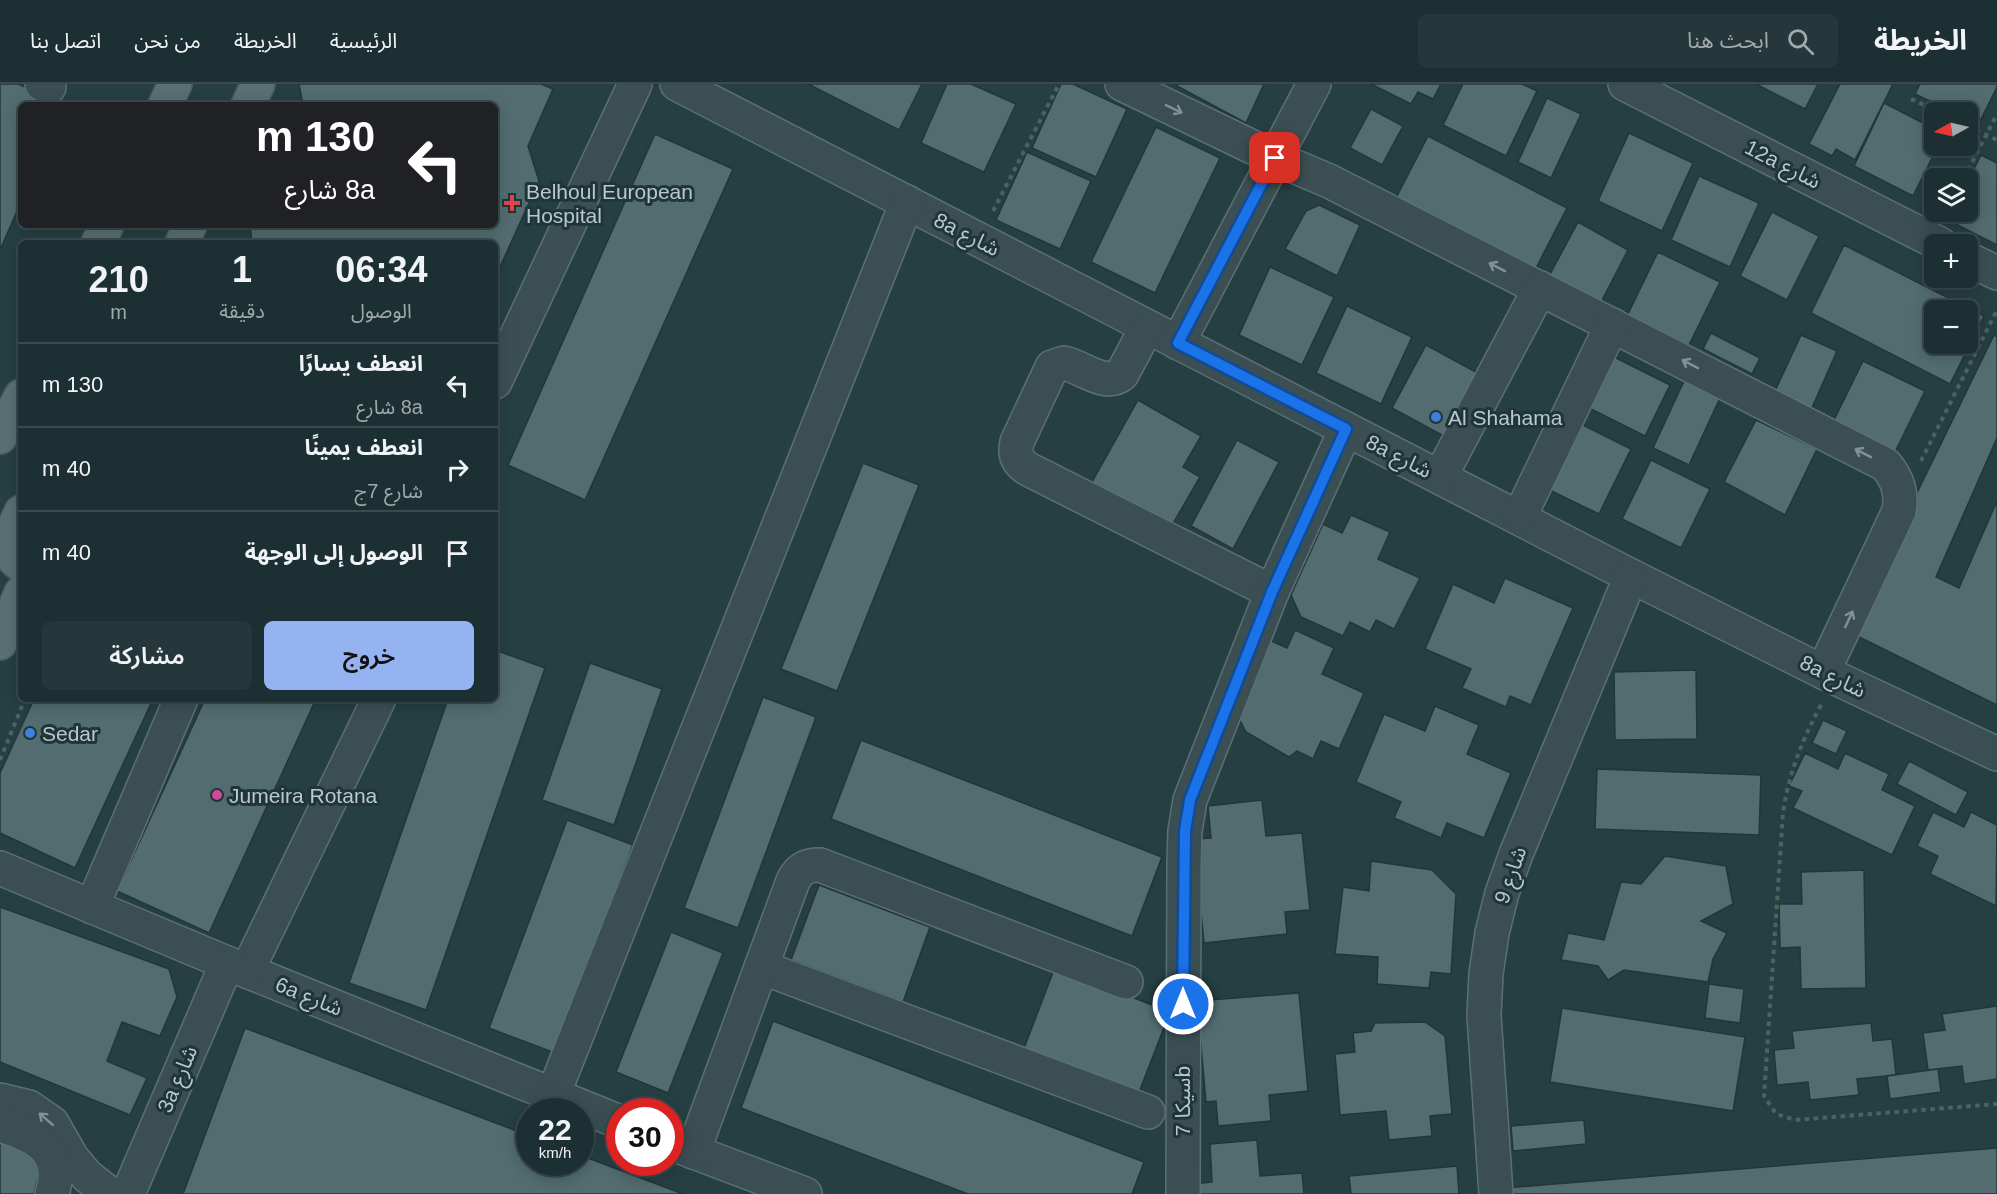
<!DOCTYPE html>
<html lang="ar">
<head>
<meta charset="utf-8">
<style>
	:root { --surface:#1c2f32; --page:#25373a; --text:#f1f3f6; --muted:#a0a9ac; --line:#3a4a4d; --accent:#95b2f1 }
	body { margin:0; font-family:Helvetica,"Noto Sans Arabic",sans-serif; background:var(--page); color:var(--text); direction:rtl; height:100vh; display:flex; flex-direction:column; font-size:22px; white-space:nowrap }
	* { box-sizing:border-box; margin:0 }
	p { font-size:20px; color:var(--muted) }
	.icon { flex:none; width:33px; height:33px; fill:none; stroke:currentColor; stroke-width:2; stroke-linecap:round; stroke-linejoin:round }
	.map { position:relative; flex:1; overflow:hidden; direction:ltr }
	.drawer { position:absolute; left:18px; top:156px; width:480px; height:462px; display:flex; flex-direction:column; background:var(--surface); border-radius:9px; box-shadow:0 3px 15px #0003,0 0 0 2px var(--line); direction:rtl }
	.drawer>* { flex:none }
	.top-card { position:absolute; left:18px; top:18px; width:480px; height:126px; border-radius:9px; box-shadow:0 3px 15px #0003,0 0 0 2px var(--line); direction:rtl; background:#202124; color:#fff; overflow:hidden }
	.needle { width:39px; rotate:262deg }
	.buttons { position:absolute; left:1924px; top:18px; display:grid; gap:12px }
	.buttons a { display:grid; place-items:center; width:54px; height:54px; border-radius:9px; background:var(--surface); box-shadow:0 3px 15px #0003,0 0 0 2px var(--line); font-size:30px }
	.speed { position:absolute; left:516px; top:1014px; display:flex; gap:12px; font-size:30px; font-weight:700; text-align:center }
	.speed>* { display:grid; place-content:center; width:78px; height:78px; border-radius:50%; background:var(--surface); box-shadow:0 3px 15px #0003,0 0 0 2px var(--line); line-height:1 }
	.speed small { font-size:15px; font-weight:400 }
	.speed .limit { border:9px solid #d22; background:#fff; color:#111 }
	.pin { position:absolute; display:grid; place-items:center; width:51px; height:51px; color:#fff; margin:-26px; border-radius:12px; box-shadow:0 3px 9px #0006 }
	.me { position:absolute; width:66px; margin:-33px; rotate:0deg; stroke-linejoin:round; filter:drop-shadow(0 0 4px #0008) }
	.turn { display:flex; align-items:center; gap:21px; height:126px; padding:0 24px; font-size:27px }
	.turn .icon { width:78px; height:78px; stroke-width:2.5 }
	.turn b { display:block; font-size:42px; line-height:51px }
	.eta { display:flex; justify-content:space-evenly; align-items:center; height:102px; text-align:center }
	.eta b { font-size:36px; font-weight:600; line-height:42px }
	.button { display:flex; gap:12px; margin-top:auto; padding:12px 24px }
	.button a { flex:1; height:69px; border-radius:9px; background:var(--accent); color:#111; font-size:24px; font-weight:600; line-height:69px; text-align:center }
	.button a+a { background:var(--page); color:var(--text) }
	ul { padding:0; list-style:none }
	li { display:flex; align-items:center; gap:18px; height:84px; padding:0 24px; border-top:2px solid var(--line) }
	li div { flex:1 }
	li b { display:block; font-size:22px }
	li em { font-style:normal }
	header { display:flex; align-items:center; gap:36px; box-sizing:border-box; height:84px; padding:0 30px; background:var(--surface); border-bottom:2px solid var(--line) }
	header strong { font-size:28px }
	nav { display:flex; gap:33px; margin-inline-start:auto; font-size:21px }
	.search { width:420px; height:54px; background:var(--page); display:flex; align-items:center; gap:15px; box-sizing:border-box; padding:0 21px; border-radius:9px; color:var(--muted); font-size:22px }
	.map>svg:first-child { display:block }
	.building { fill:#526c70; stroke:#21373a; stroke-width:1.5; fill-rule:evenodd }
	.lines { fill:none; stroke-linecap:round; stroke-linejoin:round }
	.minor-casing { stroke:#5c7073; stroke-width:36 }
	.major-casing { stroke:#475c5f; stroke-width:36 }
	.path { stroke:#4b655c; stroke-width:4; stroke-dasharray:4.5 4.5; stroke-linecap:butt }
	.minor { stroke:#3b4f53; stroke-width:33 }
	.major { stroke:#596f73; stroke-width:33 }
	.oneway { stroke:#809296 }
	.route-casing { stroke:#114b97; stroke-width:15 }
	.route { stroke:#1a73e8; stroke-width:10 }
	.health-dot { fill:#e0444e; stroke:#1f3538; stroke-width:2 }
	.shop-dot { fill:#3f7fe0; stroke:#1f3538; stroke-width:2 }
	.hotel-dot { fill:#d1479c; stroke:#1f3538; stroke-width:2 }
	.labels { text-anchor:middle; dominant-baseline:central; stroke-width:6; stroke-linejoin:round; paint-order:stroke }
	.street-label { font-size:21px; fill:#b8c9cc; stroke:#1f3538 }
	.poi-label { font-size:21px; fill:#b8c9cc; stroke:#1f3538; text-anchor:start }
</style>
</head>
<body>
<header>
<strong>الخريطة</strong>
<div class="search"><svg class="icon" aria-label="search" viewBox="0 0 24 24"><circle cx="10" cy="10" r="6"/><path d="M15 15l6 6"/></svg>ابحث هنا</div>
<nav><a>الرئيسية</a><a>الخريطة</a><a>من نحن</a><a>اتصل بنا</a></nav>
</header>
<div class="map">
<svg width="1997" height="1110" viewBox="0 0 1997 1110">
	<rect width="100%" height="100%" fill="#263f43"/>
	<!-- building -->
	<g class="building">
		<polygon points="0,0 18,0 54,15 56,21 21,21 21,118 0,166"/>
		<polygon points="299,0 541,0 553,5 528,62 539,97 495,194 495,159 252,159 250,141 495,141 495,21 303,21"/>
		<polygon points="808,0 922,0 899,46"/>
		<polygon points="947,0 971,0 1016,20 984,88 921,59"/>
		<polygon points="1061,0 1073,0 1127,25 1096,93 1032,64"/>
		<polygon points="1177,0 1264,0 1246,39 1177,2"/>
		<polygon points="1371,0 1441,0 1433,15 1418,8 1411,20"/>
		<polygon points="1463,0 1522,0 1537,7 1506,72 1443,41"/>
		<polygon points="1756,0 1818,0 1805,25"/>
		<polygon points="1840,0 1893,0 1855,76 1836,65 1832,72 1809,60"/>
		<polygon points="1920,0 1997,0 1997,3 1978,41 1968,36 1968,28 1953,28 1915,10"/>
		<polygon points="1547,14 1581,30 1551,94 1518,78"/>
		<polygon points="1884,19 1935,45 1935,62 1938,62 1913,112 1854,82"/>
		<polygon points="1371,25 1403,42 1382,81 1350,64"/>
		<polygon points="1156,43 1220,74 1155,209 1091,178"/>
		<polygon points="1629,49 1693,79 1662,147 1598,117"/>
		<polygon points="655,50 733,85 585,416 508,381"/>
		<polygon points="1428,52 1567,124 1534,188 1395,116"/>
		<polygon points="1027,68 1091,97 1060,165 996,136"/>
		<polygon points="1981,71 1997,79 1997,161 1948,136 1952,128 1968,128 1968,97"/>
		<polygon points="1699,92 1759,119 1730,183 1671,156"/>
		<polygon points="1319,121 1360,141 1337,192 1285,165 1306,127"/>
		<polygon points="1772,128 1819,152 1787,216 1740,192"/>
		<polygon points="1578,138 1628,166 1599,222 1548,194"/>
		<path d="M1844,161l140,71 -34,68 -139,-71zM1935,226h33v34h-33z"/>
		<polygon points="1658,168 1720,198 1687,265 1626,234"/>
		<polygon points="1270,183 1334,213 1302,281 1239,251"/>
		<polygon points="1347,222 1412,253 1381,320 1316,289"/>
		<polygon points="1711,249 1760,274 1752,290 1703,265"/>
		<polygon points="1801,251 1837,267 1811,326 1774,309"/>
		<polygon points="1994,251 1997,253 1997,354 1936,493 1959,504 1997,417 1997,621 1849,548"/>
		<polygon points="1426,261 1487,294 1453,357 1392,324"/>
		<polygon points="1614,273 1670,301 1645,352 1589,324"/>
		<polygon points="1863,277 1925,307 1893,372 1831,342"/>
		<polygon points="1684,297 1720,314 1689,381 1653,364"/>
		<polygon points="1138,316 1201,352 1183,383 1200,393 1171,443 1092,398"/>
		<polygon points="1569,334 1631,365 1599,430 1537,400"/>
		<polygon points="1756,336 1817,365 1785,431 1724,398"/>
		<polygon points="1237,356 1279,378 1233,465 1191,442"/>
		<polygon points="1651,376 1710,405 1681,464 1622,435"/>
		<polygon points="863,379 919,401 837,607 781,585"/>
		<polygon points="1351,431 1390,448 1378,475 1420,494 1394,545 1376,536 1370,548 1350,538 1343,552 1301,533 1291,511 1323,440 1342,449"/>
		<polygon points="1505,494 1573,524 1531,621 1510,612 1506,623 1462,604 1471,585 1425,565 1453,500 1494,519"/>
		<polygon points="1295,546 1334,564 1322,590 1364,609 1339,665 1321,657 1313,675 1297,667 1289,673 1246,648 1235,627 1267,555 1287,564"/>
		<polygon points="495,566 545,584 426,926 349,899 448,615 495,615"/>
		<polygon points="590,579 662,605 614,741 542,716"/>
		<polygon points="1696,586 1697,655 1615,656 1614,588"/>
		<polygon points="763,613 816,633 738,844 684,824"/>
		<polygon points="34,615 153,615 75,784 0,749 0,689"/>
		<polygon points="205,615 316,615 209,849 117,807"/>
		<polygon points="1435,622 1479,641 1467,670 1511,689 1484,754 1447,739 1441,754 1394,734 1401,718 1356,698 1384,630 1425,647"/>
		<polygon points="1823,636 1847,647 1836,670 1812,659"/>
		<polygon points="861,656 1162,773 1132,852 831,735"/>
		<polygon points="1805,669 1838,685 1845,669 1889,690 1882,706 1915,722 1892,771 1793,724 1802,707 1789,702"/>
		<polygon points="1909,677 1968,708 1956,731 1897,700"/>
		<polygon points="1597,685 1761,691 1759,751 1595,745"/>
		<polygon points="1262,716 1266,752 1302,749 1310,826 1285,828 1287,850 1204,859 1194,755 1211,754 1208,722"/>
		<polygon points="1933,728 1964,743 1971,728 1997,741 1996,822 1930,790 1938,772 1917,762"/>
		<polygon points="567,736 633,761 555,969 489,944"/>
		<polygon points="1665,772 1726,782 1733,820 1701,837 1727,849 1713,875 1708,898 1624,886 1608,896 1598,882 1561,876 1568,849 1604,856 1621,798 1641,800"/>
		<polygon points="1371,777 1432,786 1456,810 1451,890 1431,888 1429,904 1377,900 1378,873 1335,870 1343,803 1369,807"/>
		<polygon points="1864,786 1866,904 1801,905 1800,863 1780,864 1779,820 1802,820 1801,788"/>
		<polygon points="819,801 930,843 903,918 791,876"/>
		<polygon points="0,823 169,885 177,913 160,952 122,938 107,977 147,994 130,1031 0,978"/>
		<polygon points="671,848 723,869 668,1009 616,988"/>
		<polygon points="1055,883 1170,928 1138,1011 1023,967"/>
		<polygon points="1709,900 1744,905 1740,939 1705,934"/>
		<polygon points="1299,909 1308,1007 1269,1011 1271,1037 1218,1042 1216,1017 1206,1018 1197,917"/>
		<polygon points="1997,922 1997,995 1964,1000 1962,982 1928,986 1923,949 1945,946 1942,930"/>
		<polygon points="1562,924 1745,953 1733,1027 1550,998"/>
		<polygon points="773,937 1144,1078 1132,1110 968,1110 741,1024"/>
		<polygon points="1425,938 1445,952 1452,1030 1430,1032 1432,1052 1389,1056 1386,1027 1340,1031 1335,970 1355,968 1353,949 1371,947 1375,939"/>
		<polygon points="1871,939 1873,957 1892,955 1896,991 1857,995 1859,1011 1810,1016 1808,998 1777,1001 1774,966 1794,964 1792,947"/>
		<polygon points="245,944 530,1052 530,1078 580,1078 580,1071 683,1110 183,1110"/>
		<polygon points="1938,985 1941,1008 1890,1015 1887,992"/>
		<polygon points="1584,1036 1586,1060 1513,1067 1511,1042"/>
		<polygon points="1257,1056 1260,1092 1302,1089 1304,1110 1192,1110 1191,1100 1212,1098 1210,1060"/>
		<polygon points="0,1058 44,1070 34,1110 0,1110"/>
		<polygon points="1997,1064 1997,1110 1506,1110 1505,1104"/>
		<polygon points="1457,1082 1459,1110 1351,1110 1349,1092"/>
	</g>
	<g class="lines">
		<!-- minor casing -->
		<g class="minor-casing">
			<g id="minor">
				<polyline points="42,0 49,3"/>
				<polyline points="677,0 1631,492 1823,588 1997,670"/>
				<path d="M1122,0l153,74 54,23 557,284c12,15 16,28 13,46l-76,161"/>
				<polyline points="1625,0 1940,160"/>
				<polyline points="1968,175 1997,189"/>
				<path d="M1147,243l-25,47c-17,14 -39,-7 -58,-11l-12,4 -35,75c-3,12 0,20 11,27l244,123"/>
				<polyline points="1178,259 1314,0"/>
				<polyline points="495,298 635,0"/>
				<polyline points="1440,393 1540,204"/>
				<polyline points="1519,434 1612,241"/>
				<polyline points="0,784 227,879 620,1038"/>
				<polyline points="92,823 181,615"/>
				<polyline points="761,883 1148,1028"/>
				<polyline points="247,887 379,615"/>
				<polyline points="553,1011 907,118"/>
				<polyline points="0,1016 29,1023 52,1039 72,1074 87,1092 110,1110"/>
				<path d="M0,1041c36,11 66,26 52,69"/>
				<polyline points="670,1059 805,1110"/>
				<path d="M693,1068l100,-271c6,-12 13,-16 27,-16l306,117"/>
				<polyline points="128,1110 227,879"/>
				<polyline points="1183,1110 1184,779 1185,747 1190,716 1272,508 1346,345"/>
				<polyline points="1496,1110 1484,931 1486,890 1492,849 1502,809 1516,770 1631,492"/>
			</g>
		</g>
		<!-- major casing -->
		<g class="major-casing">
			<g id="major">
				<polyline points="165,21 175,0"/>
				<polyline points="248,21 258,0"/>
				<polyline points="98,159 107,141"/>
				<polyline points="182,159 190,141"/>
				<polyline points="0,353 21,312"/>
				<path d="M21,428c-8,18 -21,40 0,53"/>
				<polyline points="0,559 21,509"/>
			</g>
		</g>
		<!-- path -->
		<g class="path">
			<polyline points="1911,15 1939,28"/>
			<polyline points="1968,42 1997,56"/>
			<polyline points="1964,94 1997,30"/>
			<polyline points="993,127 1059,0"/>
			<polyline points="1921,377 1997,226"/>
			<path d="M1821,621c-19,35 -32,68 -38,108l-19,283 12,18 19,6 202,-16"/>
			<polyline points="0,676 25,615"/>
		</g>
		<!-- minor -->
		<use href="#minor" class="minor"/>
		<!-- major -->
		<use href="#major" class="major"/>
	</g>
	<!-- one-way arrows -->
	<defs><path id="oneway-shaft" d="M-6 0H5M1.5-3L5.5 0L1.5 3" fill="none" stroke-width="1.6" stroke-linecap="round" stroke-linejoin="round" transform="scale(1.5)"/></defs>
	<g class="oneway">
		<use href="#oneway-shaft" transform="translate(1174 25) rotate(26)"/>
		<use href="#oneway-shaft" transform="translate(1497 183) rotate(-153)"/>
		<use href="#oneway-shaft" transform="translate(1690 280) rotate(-153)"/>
		<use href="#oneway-shaft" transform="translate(1863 369) rotate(-153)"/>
		<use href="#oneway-shaft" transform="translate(1849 535) rotate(-65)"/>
		<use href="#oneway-shaft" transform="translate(46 1035) rotate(-139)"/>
	</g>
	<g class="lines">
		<!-- route casing -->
		<g class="route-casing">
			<polyline id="route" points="1183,920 1185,747 1190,716 1272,508 1346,345 1178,259 1275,74"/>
		</g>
		<!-- route -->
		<use href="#route" class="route"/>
	</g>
	<!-- markers -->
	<path class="health-dot" d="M509 110h6v6h6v6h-6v6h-6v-6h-6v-6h6z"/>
	<g class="shop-dot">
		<circle cx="1436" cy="333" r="6"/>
		<circle cx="30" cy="649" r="6"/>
	</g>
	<circle class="hotel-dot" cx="217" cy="711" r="6"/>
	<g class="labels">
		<!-- street labels -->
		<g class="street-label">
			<text transform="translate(1783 80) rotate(27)">12a شارع</text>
			<text transform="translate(967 150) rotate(27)">8a شارع</text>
			<text transform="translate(1399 372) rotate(27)">8a شارع</text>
			<text transform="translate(1833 592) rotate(26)">8a شارع</text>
			<text transform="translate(1510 791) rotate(-71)">شارع 9</text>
			<text transform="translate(309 912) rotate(22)">6a شارع</text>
			<text transform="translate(177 995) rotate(-67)">3a شارع</text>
			<text transform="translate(1182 1017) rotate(-90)">سيكا 7b</text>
		</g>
		<!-- poi labels -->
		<g class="poi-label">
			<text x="526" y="107">Belhoul European<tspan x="526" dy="24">Hospital</tspan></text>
			<text x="1448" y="333">Al Shahama</text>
			<text x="42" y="649">Sedar</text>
			<text x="229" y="711">Jumeira Rotana</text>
		</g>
	</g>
</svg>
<div class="buttons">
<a><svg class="needle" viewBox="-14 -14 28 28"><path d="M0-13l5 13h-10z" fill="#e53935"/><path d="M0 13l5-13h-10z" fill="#a0a9ac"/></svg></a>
<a><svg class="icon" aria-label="layers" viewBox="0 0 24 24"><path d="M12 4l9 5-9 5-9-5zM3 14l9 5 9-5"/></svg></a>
<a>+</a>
<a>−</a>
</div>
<div class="speed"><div>22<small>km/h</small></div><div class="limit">30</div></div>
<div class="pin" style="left:1275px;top:74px;background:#d93025"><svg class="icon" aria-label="arrive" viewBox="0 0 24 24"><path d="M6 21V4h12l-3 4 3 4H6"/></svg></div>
<svg class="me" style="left:1183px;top:920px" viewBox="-20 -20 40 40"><circle r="17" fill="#1a73e8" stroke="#fff" stroke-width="3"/><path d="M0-11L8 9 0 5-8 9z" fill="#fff"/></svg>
<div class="top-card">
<div class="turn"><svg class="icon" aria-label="left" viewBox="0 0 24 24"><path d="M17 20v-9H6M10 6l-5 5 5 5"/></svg><div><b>130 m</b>8a شارع</div></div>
</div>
<section class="drawer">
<div class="eta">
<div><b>06:34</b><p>الوصول</p></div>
<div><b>1</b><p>دقيقة</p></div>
<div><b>210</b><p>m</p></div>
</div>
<ul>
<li><svg class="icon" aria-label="left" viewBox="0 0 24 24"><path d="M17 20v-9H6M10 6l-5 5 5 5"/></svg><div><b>انعطف يسارًا</b><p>8a شارع</p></div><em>130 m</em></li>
<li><svg class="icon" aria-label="right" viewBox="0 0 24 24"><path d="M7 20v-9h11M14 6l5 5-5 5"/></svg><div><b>انعطف يمينًا</b><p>شارع 7ج</p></div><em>40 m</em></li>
<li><svg class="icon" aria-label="arrive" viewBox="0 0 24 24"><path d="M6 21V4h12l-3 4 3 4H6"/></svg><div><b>الوصول إلى الوجهة</b></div><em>40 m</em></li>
</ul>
<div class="button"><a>خروج</a><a>مشاركة</a></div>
</section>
</div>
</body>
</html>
